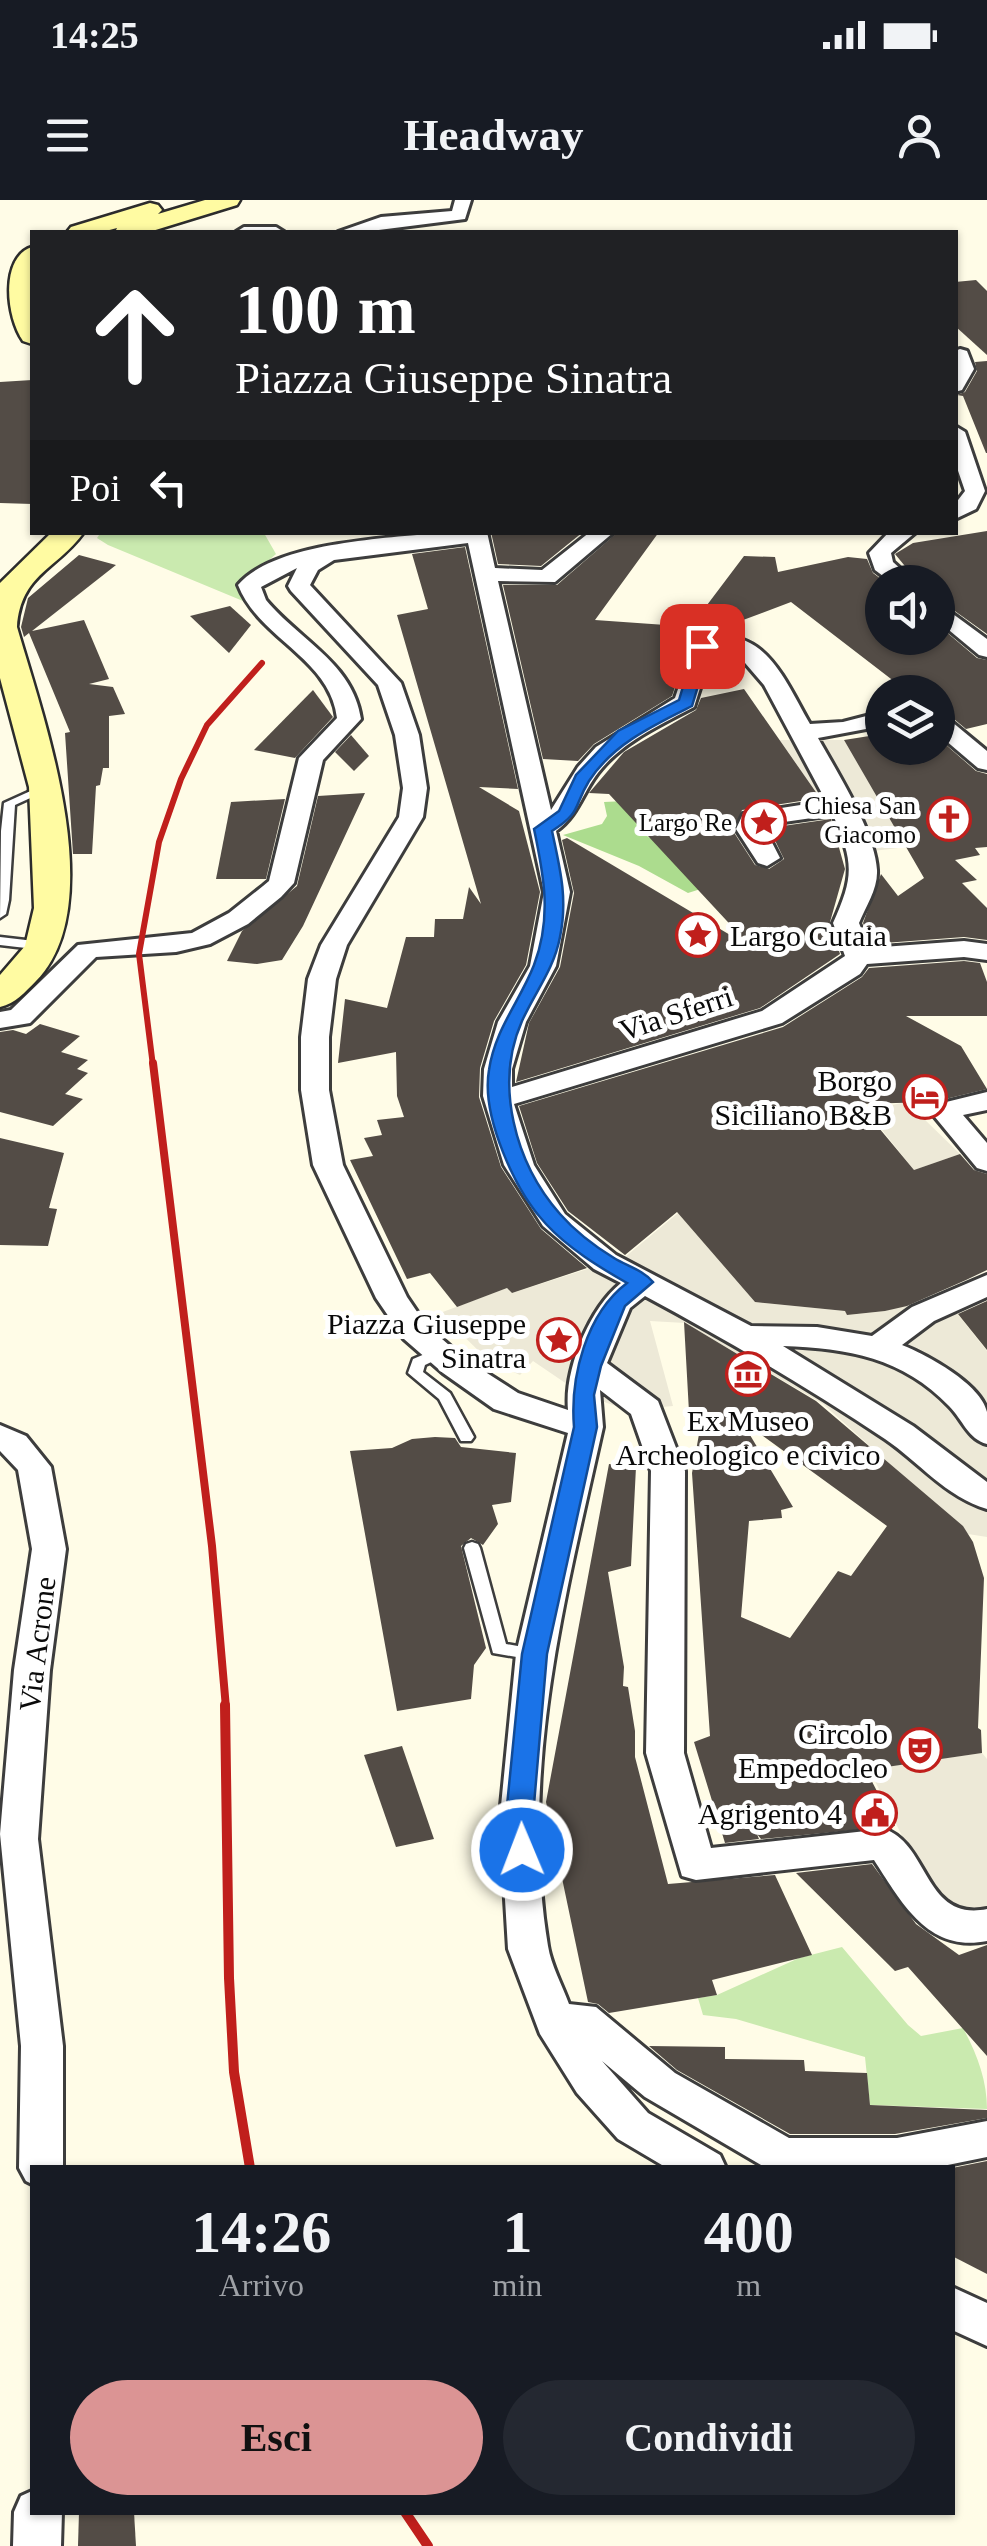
<!DOCTYPE html>
<html lang="it">
<head>
<meta charset="utf-8">
<style>
	:root { --surface:#171b24; --page:#242831; --text:#f1f3f6; --muted:#9ea1a6; --accent:#db9494 }
	body { margin:0; font-family:Georgia,serif; background:var(--page); color:var(--text); height:100vh; display:flex; flex-direction:column; font-size:38px; white-space:nowrap }
	* { box-sizing:border-box; margin:0 }
	p { font-size:32px; color:var(--muted) }
	.icon { flex:none; width:55px; height:55px; fill:none; stroke:currentColor; stroke-width:2; stroke-linecap:round; stroke-linejoin:round }
	.map { position:relative; flex:1; overflow:hidden }
	.panel { position:absolute; left:30px; top:1965px; width:925px; height:350px; display:flex; flex-direction:column; background:var(--surface); border-radius:0px; box-shadow:0 2px 8px #0004 }
	.panel>* { flex:none }
	.hud { position:absolute; left:30px; top:30px; width:928px; height:305px; border-radius:0px; box-shadow:0 2px 8px #0004; background:#202124; color:#fff; overflow:hidden }
	.controls { position:absolute; left:865px; top:365px; display:grid; gap:20px }
	.controls a { display:grid; place-items:center; width:90px; height:90px; border-radius:50%; background:var(--surface); box-shadow:0 2px 8px #0004; font-size:50px }
	.pin { position:absolute; display:grid; place-items:center; width:85px; height:85px; color:#fff; margin:-42px; border-radius:20px; box-shadow:0 5px 15px #0006 }
	.me { position:absolute; width:110px; margin:-55px; rotate:359deg; stroke-linejoin:round; filter:drop-shadow(0 0 8px #0008) }
	.turn { display:flex; align-items:center; gap:35px; height:210px; padding:0 40px; font-size:45px }
	.turn .icon { width:130px; height:130px; stroke-width:2.5 }
	.turn b { display:block; font-size:70px; line-height:85px }
	.then { display:flex; align-items:center; height:95px; padding:0 40px; background:#0003; gap:20px; font-size:38px }
	.eta { display:flex; justify-content:space-evenly; align-items:center; height:170px; text-align:center }
	.eta b { font-size:60px; font-weight:600; line-height:70px }
	.cta { display:flex; gap:20px; margin-top:auto; padding:20px 40px }
	.cta a { flex:1; height:115px; border-radius:60px; background:var(--accent); color:#111; font-size:40px; font-weight:600; line-height:115px; text-align:center }
	.cta a+a { background:var(--page); color:var(--text) }
	.status { display:flex; justify-content:space-between; align-items:center; height:70px; padding:0 50px; background:var(--surface); direction:ltr }
	.status svg { height:28px; fill:currentColor }
	header { display:flex; justify-content:space-between; align-items:center; height:130px; padding:0 40px; background:var(--surface); font-size:45px; font-weight:600 }
	.map>svg:first-child { display:block }
	.green { fill:#caeaaf }
	.forest { fill:#acdc8e }
	.plaza { fill:#ede9d7 }
	.building { fill:#534c46; fill-rule:evenodd }
	.lines { fill:none; stroke-linecap:round; stroke-linejoin:round }
	.lane-casing { stroke:#3d3d3d; stroke-width:5 }
	.street-casing { stroke:#3d3d3d; stroke-width:6 }
	.secondary-casing { stroke:#2c2c2c; stroke-width:5 }
	.lane { fill:#fff; fill-rule:evenodd }
	.street { fill:#fff; fill-rule:evenodd }
	.secondary { fill:#fffba2; fill-rule:evenodd }
	.rail-far2 { stroke:#c01f1c; stroke-width:6 }
	.rail-far1 { stroke:#c01f1c; stroke-width:8 }
	.rail { stroke:#c01f1c; stroke-width:10 }
	.route { fill:#1a73e8; stroke:#114b97; stroke-width:2.5 }
	.labels { text-anchor:middle; dominant-baseline:central; stroke-width:10; stroke-linejoin:round; paint-order:stroke }
	.far-poi-label { font-size:25px; fill:#0a0a0a; stroke:#fff; text-anchor:end }
	.poi-label { font-size:30px; fill:#0a0a0a; stroke:#fff; text-anchor:end }
	.street-label { font-size:30px; fill:#0a0a0a; stroke:#fff }
</style>
</head>
<body>
<div class="status"><b>14:25</b><svg viewBox="0 0 49 12"><path d="M0 12V9h3v3zM5 12V6h3v6zM10 12V3h3v9zM15 12V0h3v12zM26 1h20v11H26zM47 4h2v5h-2z"/></svg></div>
<header><svg class="icon" aria-label="menu" viewBox="0 0 24 24"><path d="M4 6h16M4 12h16M4 18h16"/></svg>Headway<svg class="icon" aria-label="person" viewBox="0 0 24 24"><circle cx="12" cy="8" r="4"/><path d="M4 21q1-7 8-7t8 7"/></svg></header>
<div class="map">
<svg width="987" height="2346" viewBox="0 0 987 2346">
	<rect width="100%" height="100%" fill="#fffce7"/>
	<!-- green -->
	<g class="green">
		<polygon points="101,332 264,333 276,354 239,387 243,401 108,345 97,338"/>
		<path d="M842,1747l66,78 13,11 42,-8c14,26 24,52 24,81l-117,-4 -5,-48 -129,-38 -33,-4 -5,-17 19,-3 82,-37z"/>
	</g>
	<!-- forest -->
	<polygon class="forest" points="626,601 648,637 669,646 710,686 688,693 639,666 563,635 602,624 607,616 604,602"/>
	<!-- plaza -->
	<g class="plaza">
		<polygon points="778,540 844,540 907,647 847,654 822,616 764,628 789,659 758,664 753,657 737,659 734,614 754,591 766,609 818,603"/>
		<polygon points="902,903 920,915 960,954 914,970 866,910"/>
		<polygon points="678,1013 755,1102 845,1111 848,1115 885,1111 936,1095 952,1107 987,1151 987,1337 968,1334 823,1204 685,1123 650,1121 673,1206 628,1210 583,1195 533,1161 520,1175 488,1160 440,1113 507,1088 512,1093 625,1057"/>
		<polygon points="982,1553 987,1559 987,1706 966,1715 952,1713 909,1650 869,1569"/>
	</g>
	<!-- building -->
	<g class="building">
		<polygon points="976,80 987,91 987,155 955,126 955,82"/>
		<polygon points="987,161 987,253 986,253 963,196 957,195 965,192 977,171 975,162"/>
		<polygon points="32,180 32,304 0,303 0,182"/>
		<polygon points="987,331 987,434 938,399 938,382 918,382 895,354 913,343"/>
		<polygon points="491,332 583,332 541,366 498,364"/>
		<polygon points="618,332 659,332 595,420 694,427 691,439 672,496 594,544 578,561 543,559 503,385 557,385"/>
		<polygon points="465,347 518,589 479,587 519,611 540,692 526,765 494,821 480,868 479,897 501,967 541,1029 587,1068 512,1093 507,1088 457,1107 430,1073 407,1079 350,960 373,956 364,938 382,935 377,920 404,917 397,896 396,852 338,863 345,799 387,808 406,737 434,737 435,719 463,719 469,687 481,704 397,415 428,409 412,354"/>
		<polygon points="79,355 116,365 32,431 84,420 109,479 89,484 113,487 125,514 109,516 109,568 103,568 100,585 96,586 92,654 73,654 65,533 70,532 29,433 24,437 21,427 28,398"/>
		<polygon points="744,356 775,357 778,372 848,357 867,359 873,373 885,382 882,438 938,438 938,425 977,458 987,460 987,524 966,529 948,514 938,512 938,492 908,492 791,402 727,426 701,413"/>
		<polygon points="230,406 251,425 229,453 190,416"/>
		<polygon points="744,489 820,598 742,610 733,631 755,665 769,669 784,659 769,628 831,619 845,669 830,722 840,754 760,808 516,882 529,823 560,767 574,693 562,640 567,638 752,748 609,594 589,593 624,552 696,510 701,498"/>
		<polygon points="313,490 333,517 295,558 254,550"/>
		<polygon points="882,534 882,548 938,548 938,538 976,571 987,574 987,647 975,648 980,655 955,660 977,680 962,683 987,708 987,740 964,737 871,744 863,723 881,674 898,696 924,678 844,540"/>
		<polygon points="351,535 369,556 354,571 335,552"/>
		<polygon points="365,593 303,726 282,760 257,764 227,761 242,731 297,686 318,596"/>
		<polygon points="285,599 266,679 216,679 231,602"/>
		<polygon points="964,761 980,763 987,782 987,816 906,816 961,846 987,889 933,902 859,904 914,970 960,954 974,970 987,974 987,1070 966,1080 907,1106 885,1111 847,1115 845,1111 755,1102 677,1012 625,1055 568,1011 537,963 519,906 783,827 862,777 869,768"/>
		<polygon points="40,824 80,836 61,852 88,860 77,869 88,873 65,894 83,899 53,926 0,912 0,832 13,830 26,834"/>
		<polygon points="0,938 64,953 49,1008 57,1009 48,1046 0,1045"/>
		<polygon points="987,1101 987,1150 958,1114"/>
		<path d="M684,1122l132,79 147,125 10,16 11,36 -6,150 3,2 1,23 -116,17 29,56 -134,13 -4,-5 2,5 -34,4 -31,-101 16,-6 -18,-263 11,-61h-14zM741,1220l146,106 -36,50 -13,-5 -48,67 -49,-21 8,-96 33,-3 -1,-8 12,-3z"/>
		<polygon points="435,1237 455,1238 461,1247 516,1253 511,1302 492,1305 498,1324 483,1345 471,1338 461,1346 486,1448 474,1465 471,1499 397,1511 350,1251 392,1248 412,1239"/>
		<polygon points="609,1264 636,1267 631,1366 608,1372 624,1467 623,1486 628,1487 635,1531 635,1557 668,1684 775,1675 812,1755 712,1780 717,1795 609,1813 598,1804 588,1802 546,1602"/>
		<polygon points="402,1546 434,1639 396,1647 364,1555"/>
		<polygon points="872,1664 916,1724 959,1755 987,1745 987,1856 908,1767 895,1771 796,1673"/>
		<polygon points="649,1846 725,1847 725,1859 804,1860 805,1871 867,1873 870,1905 987,1910 987,1918 895,1934 790,1934 677,1870"/>
		<polygon points="987,1961 987,2074 952,2056 952,1968"/>
		<polygon points="79,2312 134,2312 136,2346 78,2346"/>
	</g>
	<g class="lines">
		<!-- lane casing -->
		<g class="lane-casing">
			<g id="lane">
				<polygon points="46,584 50,585 50,589 15,605 9,700 6,714 0,718 1,631 4,603"/>
				<polygon points="0,737 43,742 49,746 43,750 0,745"/>
				<polygon points="439,1148 444,1150 446,1153 444,1156 425,1165 423,1172 450,1193 474,1237 471,1241 461,1241 439,1199 408,1173 413,1159"/>
				<polygon points="472,1342 478,1344 480,1348 506,1444 540,1450 542,1454 540,1458 534,1460 493,1453 464,1348 466,1344"/>
			</g>
		</g>
		<!-- street casing -->
		<g class="street-casing">
			<g id="street">
				<polygon points="455,0 471,0 465,19 363,32 338,32 381,17 452,11"/>
				<polygon points="244,27 276,27 284,32 236,32"/>
				<polygon points="960,149 967,151 974,169 962,190 955,192 955,151"/>
				<polygon points="955,226 965,232 985,291 976,309 955,319 955,304 965,291 955,262"/>
				<path d="M449,332h38l8,36 47,2 48,-38h24l-59,50 -57,-1 53,229 27,-43 18,-20 79,-49 19,-57c68,-21 87,32 116,83l33,-2 39,-10v14l-64,12c19,34 57,94 59,132 1,19 -11,36 -18,53l10,25 95,-7 23,3v16l-23,-3 -97,7 -7,10 -78,49 -268,81 20,61 31,49 51,41 135,71 66,1 55,9 40,-29 75,-32v22l-53,24 -32,24c25,10 79,39 85,67 0,10 0,22 0,32 -19,-5 -24,-24 -38,-38 -46,-48 -101,-58 -166,-60l130,80 74,56v27c-41,-12 -68,-47 -102,-70 -78,-52 -158,-99 -240,-143l-15,12 -23,55 51,38 27,70 -1,282 27,95 173,-19c45,14 40,93 103,80v32c-59,12 -85,-38 -113,-81l-178,20 -14,-4 -36,-123 5,-282 -20,-57 -31,-24 3,37c-38,170 -84,344 -55,519 3,19 14,39 21,58l27,3 79,66 114,65h108l90,-17v36l-54,11h-167l-121,-71 -43,-36 46,52 72,42 6,13h-59l-49,-29 -41,-46 -37,-59 -32,-85 -8,-133 16,-162 52,-221 -74,-24 -51,-36 -39,-34 -28,-41 -63,-133 -12,-75v-53l7,-58 13,-34 78,-128 4,-29 -8,-53 -17,-50 -87,-94 -3,-5 9,-18 -36,19 5,13c33,40 87,63 95,119l-38,41 -29,123 -13,14 -33,27 -38,20 -34,8 -80,5 -66,66 -30,5v-16l11,-2 67,-65 114,-12 37,-20 34,-27 6,-5 30,-123 38,-40c-7,-60 -78,-79 -99,-133 37,-44 156,-47 211,-53zM468,343l76,349 -14,74 -32,56 -14,47 -1,27 21,69 39,61 51,43 27,14c-31,25 -57,86 -53,127l-50,-17 -53,-34 -39,-34 -19,-28 -64,-132 -14,-75v-53l7,-58 11,-34 76,-128 4,-29 -8,-53 -18,-52 -91,-98 8,-15 16,-10zM733,449l31,36 62,116 -83,13 -7,15 22,34 9,3 13,-8 -17,-33 70,-10c21,48 21,61 0,108l12,33 -83,55 -250,76v-18l14,-47 30,-56 14,-74 -14,-61c24,-17 27,-42 46,-63 24,-28 60,-44 92,-61l18,-57z"/>
				<polygon points="889,332 916,332 891,353 893,362 915,382 891,382 875,370 869,353"/>
				<polygon points="938,403 987,439 987,457 979,455 938,421"/>
				<polygon points="938,515 946,517 987,551 987,570 978,568 938,534"/>
				<polygon points="987,892 987,910 963,915 987,943 987,971 977,968 930,911 934,905"/>
				<polygon points="0,1225 26,1236 51,1267 66,1349 50,1470 38,1639 63,1846 63,1968 32,1968 32,1984 26,1981 19,1968 21,1846 0,1634 14,1470 32,1349 18,1270 0,1251"/>
				<polygon points="952,2087 987,2103 987,2146 952,2130"/>
				<polygon points="32,2291 32,2312 62,2312 61,2346 13,2346 14,2312 21,2296"/>
			</g>
		</g>
		<!-- secondary casing -->
		<g class="secondary-casing">
			<g id="secondary">
				<polygon points="205,0 240,0 237,5 149,32 115,32 117,28 102,32 67,32 71,27 150,3 158,5 162,10 158,14"/>
				<path d="M32,47v97l-9,-3c-17,-24 -23,-84 9,-94z"/>
				<path d="M52,332h32c-27,38 -63,41 -67,95 26,90 94,278 19,354 -12,12 -20,22 -36,26v-32l25,-29 9,-38 -5,-121 -29,-109v-95z"/>
			</g>
		</g>
		<!-- lane -->
		<use href="#lane" class="lane"/>
		<!-- street -->
		<use href="#street" class="street"/>
		<!-- secondary -->
		<use href="#secondary" class="secondary"/>
		<!-- rail-far2 -->
		<polyline class="rail-far2" points="153,866 139,754 159,642 181,579 207,525 262,463"/>
		<!-- rail-far1 -->
		<polyline class="rail-far1" points="153,863 212,1346 226,1508"/>
		<!-- rail -->
		<g class="rail">
			<polyline points="225,1505 229,1778 234,1872 250,1968"/>
			<polyline points="405,2312 428,2346"/>
		</g>
	</g>
	<!-- route -->
	<path class="route" d="M696,443l14,3 -18,60c-38,19 -79,38 -103,75 -16,26 -7,31 -37,50 8,37 16,68 8,106 -6,32 -25,55 -38,84 -28,63 -7,142 38,193 14,16 36,33 54,44 13,8 29,12 39,24l-28,24 -24,60 -7,29 3,32 -50,227 -14,162 2,34 -4,7 -9,3 -10,-3 -6,-41 16,-162 52,-227c-4,-50 12,-113 53,-144 -28,-16 -59,-35 -81,-59 -31,-33 -65,-108 -57,-154 6,-41 31,-69 45,-105 18,-47 10,-89 0,-136l25,-18 17,-36 42,-44 61,-31z"/>
	<!-- icons -->
	<defs>
		<g id="church-ring" transform="scale(2.25)"><circle r="9.5" fill="#fff" stroke="#c01f1c" stroke-width="1.5"/><path d="M-1.2-6h2.4v3.5h3.3v2.4h-3.3V6h-2.4V-.1h-3.3v-2.4h3.3Z" fill="#c01f1c"/></g>
		<g id="sight-ring" transform="scale(2.25)"><circle r="9.5" fill="#fff" stroke="#c01f1c" stroke-width="1.5"/><path d="M0-6L1.8-2.2L6-1.7L2.9 1.2L3.7 5.4L0 3.3L-3.7 5.4L-2.9 1.2L-6-1.7L-1.8-2.2Z" fill="#c01f1c"/></g>
		<g id="hotel-ring" transform="scale(2.25)"><circle r="9.5" fill="#fff" stroke="#c01f1c" stroke-width="1.5"/><path d="M-6-4.5h1.5V1H6V5H4.5V3h-9V5H-6ZM-4 0a1.8 1.8 0 1 1 3.6 0ZM.5 0V-2.5h3Q6-2.5 6 0Z" fill="#c01f1c"/></g>
		<g id="museum-ring" transform="scale(2.25)"><circle r="9.5" fill="#fff" stroke="#c01f1c" stroke-width="1.5"/><path d="M0-6L6-3V-2H-6V-3ZM-5-1h2V3h-2ZM-1-1h2V3h-2ZM3-1h2V3H3ZM-6 4H6V6H-6Z" fill="#c01f1c"/></g>
		<g id="theatre-ring" transform="scale(2.25)"><circle r="9.5" fill="#fff" stroke="#c01f1c" stroke-width="1.5"/><path d="M-5-5.5Q0-4 5-5.5V0Q5 5 0 6Q-5 5-5 0ZM-3.3-2.5H-1v1.5H-3.3ZM1-2.5H3.3v1.5H1ZM-2.8 1Q0 5.5 2.8 1Z" fill="#c01f1c"/></g>
		<g id="civic-ring" transform="scale(2.25)"><circle r="9.5" fill="#fff" stroke="#c01f1c" stroke-width="1.5"/><path d="M-.6-6.5H3V-4.5H.6V-3L4-1V1h2V6H-6V1h2V-1L-.6-3ZM-1.2 2.5V6h2.4V2.5Z" fill="#c01f1c"/></g>
	</defs>
	<g fill-rule="evenodd">
		<use href="#church-ring" x="949" y="619"/>
		<use href="#sight-ring" x="764" y="622"/>
		<use href="#sight-ring" x="698" y="735"/>
		<use href="#hotel-ring" x="925" y="897"/>
		<use href="#sight-ring" x="559" y="1140"/>
		<use href="#museum-ring" x="748" y="1174"/>
		<use href="#theatre-ring" x="920" y="1550"/>
		<use href="#civic-ring" x="875" y="1613"/>
	</g>
	<g class="labels">
		<!-- far-poi labels -->
		<g class="far-poi-label">
			<text x="916" y="605">Chiesa San<tspan x="916" dy="29">Giacomo</tspan></text>
			<text x="732" y="622">Largo Re</text>
		</g>
		<!-- poi labels -->
		<g class="poi-label">
			<text x="730" y="735" text-anchor="start">Largo Cutaia</text>
			<text x="892" y="880">Borgo<tspan x="892" dy="34">Siciliano B&amp;B</tspan></text>
			<text x="526" y="1123">Piazza Giuseppe<tspan x="526" dy="34">Sinatra</tspan></text>
			<text x="748" y="1220" text-anchor="middle">Ex Museo<tspan x="748" dy="34">Archeologico e civico</tspan></text>
			<text x="888" y="1533">Circolo<tspan x="888" dy="34">Empedocleo</tspan></text>
			<text x="842" y="1613">Agrigento 4</text>
		</g>
		<!-- street labels -->
		<g class="street-label">
			<text transform="translate(676 813) rotate(-18)">Via Sferri</text>
			<text transform="translate(37 1444) rotate(-83)">Via Acrone</text>
		</g>
	</g>
</svg>
<div class="controls">
<a><svg class="icon" aria-label="sound" viewBox="0 0 24 24"><path d="M4 9h4l5-4v14l-5-4H4zM17 9q2 3 0 6"/></svg></a>
<a><svg class="icon" aria-label="layers" viewBox="0 0 24 24"><path d="M12 4l9 5-9 5-9-5zM3 14l9 5 9-5"/></svg></a>
</div>
<div class="pin" style="left:702px;top:446px;background:#d93025"><svg class="icon" aria-label="arrive" viewBox="0 0 24 24"><path d="M6 21V4h12l-3 4 3 4H6"/></svg></div>
<svg class="me" style="left:522px;top:1650px" viewBox="-20 -20 40 40"><circle r="17" fill="#1a73e8" stroke="#fff" stroke-width="3"/><path d="M0-11L8 9 0 5-8 9z" fill="#fff"/></svg>
<div class="hud">
<div class="turn"><svg class="icon" aria-label="ahead" viewBox="0 0 24 24"><path d="M12 20V5M6 11l6-6 6 6"/></svg><div><b>100 m</b>Piazza Giuseppe Sinatra</div></div>
<div class="then">Poi<svg class="icon" aria-label="left" viewBox="0 0 24 24"><path d="M17 20v-9H6M10 6l-5 5 5 5"/></svg></div>
</div>
<section class="panel">
<div class="eta">
<div><b>14:26</b><p>Arrivo</p></div>
<div><b>1</b><p>min</p></div>
<div><b>400</b><p>m</p></div>
</div>
<div class="cta"><a>Esci</a><a>Condividi</a></div>
</section>
</div>
</body>
</html>
